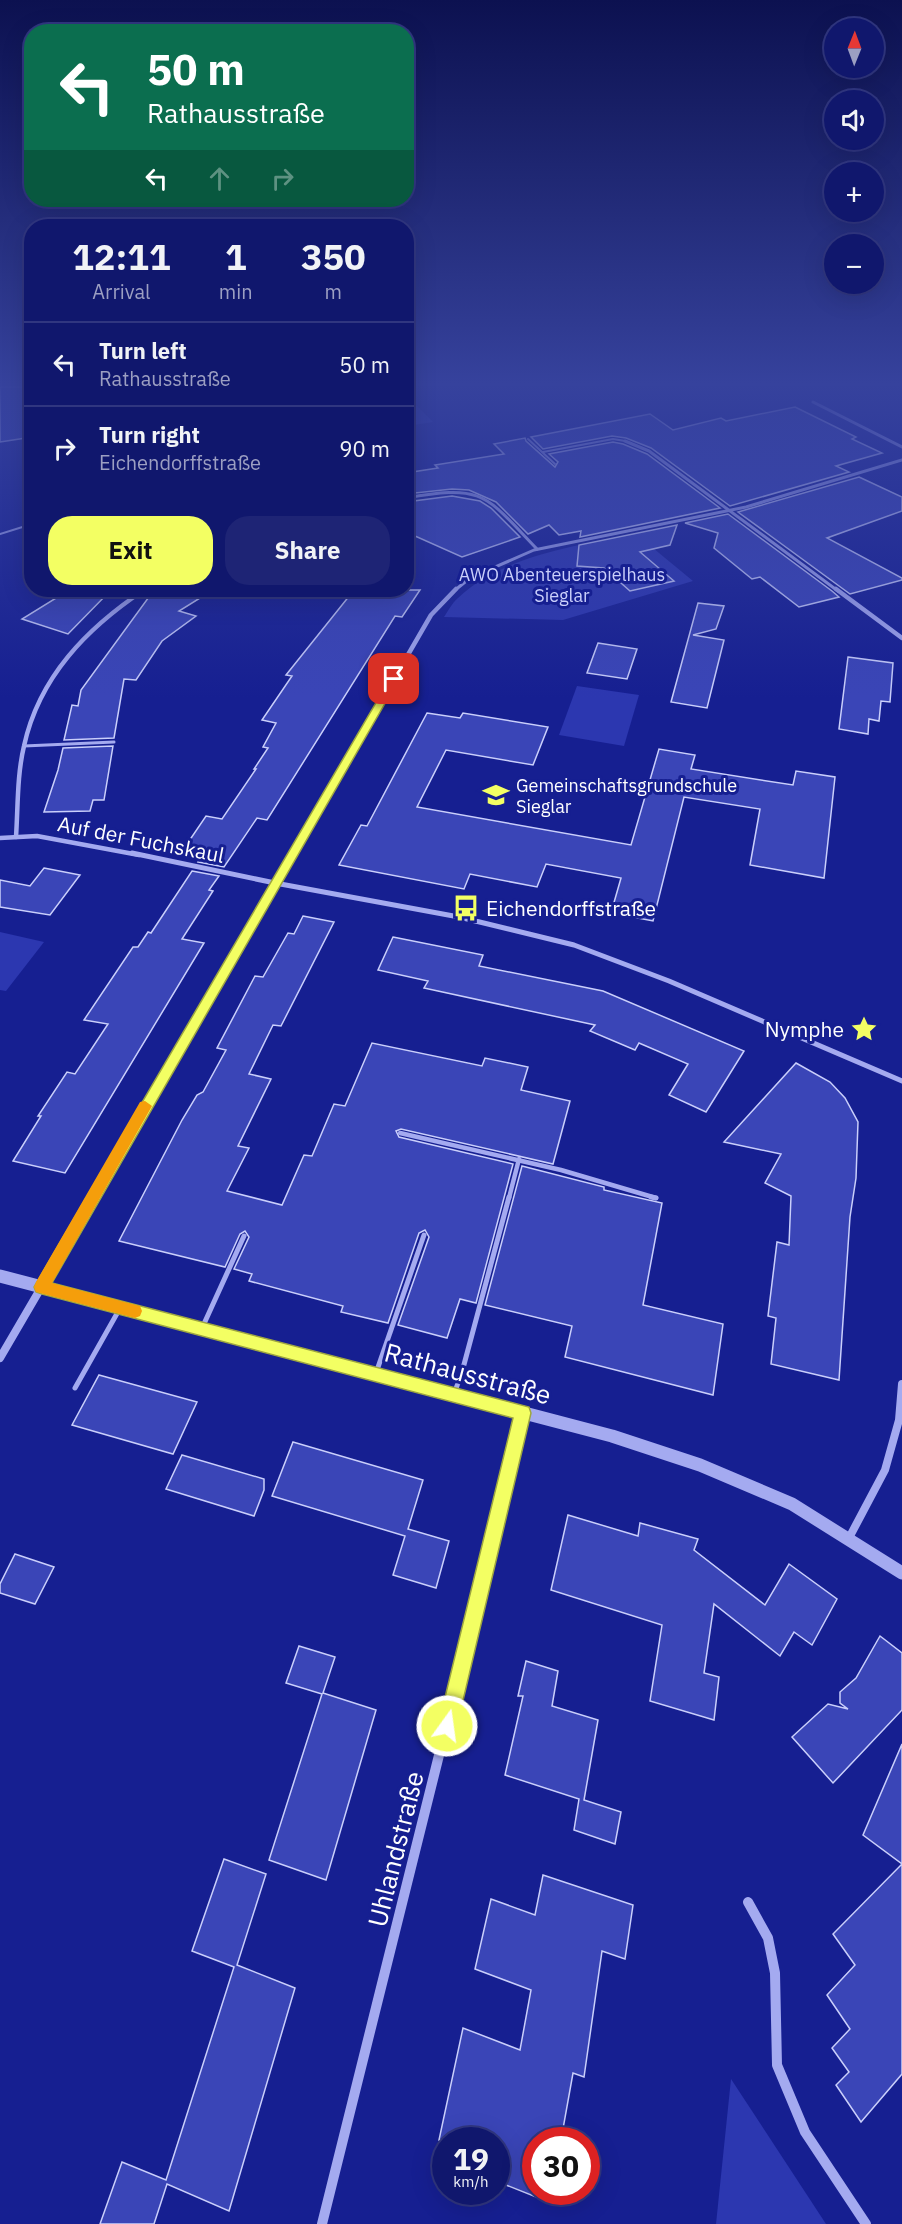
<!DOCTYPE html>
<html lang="en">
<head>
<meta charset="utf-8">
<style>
	:root { --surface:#10176d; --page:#1e2475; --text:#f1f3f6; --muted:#9c9fc2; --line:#303680; --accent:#f3ff63 }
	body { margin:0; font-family:"IBM Plex Sans",sans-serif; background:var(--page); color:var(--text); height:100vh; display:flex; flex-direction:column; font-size:22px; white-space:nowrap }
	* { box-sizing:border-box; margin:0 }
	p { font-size:20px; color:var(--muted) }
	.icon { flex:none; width:33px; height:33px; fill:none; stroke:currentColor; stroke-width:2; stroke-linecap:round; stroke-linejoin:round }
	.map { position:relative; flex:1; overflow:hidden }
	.details { position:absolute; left:24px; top:219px; width:390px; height:378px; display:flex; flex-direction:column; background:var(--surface); border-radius:24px; box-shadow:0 6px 24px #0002,0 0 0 2px var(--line) }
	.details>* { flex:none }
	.banner { position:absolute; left:24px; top:24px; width:390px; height:183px; border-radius:24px; box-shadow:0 6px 24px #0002,0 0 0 2px var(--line); background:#0b6e4f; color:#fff; overflow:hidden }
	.needle { width:39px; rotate:1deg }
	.buttons { position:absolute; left:824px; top:18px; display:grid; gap:12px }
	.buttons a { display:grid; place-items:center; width:60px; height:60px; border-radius:50%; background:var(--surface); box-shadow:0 6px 24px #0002,0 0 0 2px var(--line); font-size:30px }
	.speed { position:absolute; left:432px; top:2127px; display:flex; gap:12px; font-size:30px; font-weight:700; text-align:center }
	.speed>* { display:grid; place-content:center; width:78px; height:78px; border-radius:50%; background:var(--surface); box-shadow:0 6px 24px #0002,0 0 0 2px var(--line); line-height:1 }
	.speed small { font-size:15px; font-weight:400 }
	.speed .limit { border:9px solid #d22; background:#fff; color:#111 }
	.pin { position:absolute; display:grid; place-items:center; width:51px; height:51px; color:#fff; margin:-26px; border-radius:12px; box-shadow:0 3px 9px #0006 }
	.me { position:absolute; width:66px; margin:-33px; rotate:14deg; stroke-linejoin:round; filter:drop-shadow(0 0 4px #0008) }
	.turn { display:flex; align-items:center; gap:21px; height:126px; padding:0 24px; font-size:27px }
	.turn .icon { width:78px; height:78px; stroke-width:2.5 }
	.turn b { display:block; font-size:42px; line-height:51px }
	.lanes { display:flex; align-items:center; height:57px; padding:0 24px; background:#0003; justify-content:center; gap:30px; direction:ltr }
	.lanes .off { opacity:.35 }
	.eta { display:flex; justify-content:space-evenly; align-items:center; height:102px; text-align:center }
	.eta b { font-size:36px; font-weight:700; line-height:42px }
	.button { display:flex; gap:12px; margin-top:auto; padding:12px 24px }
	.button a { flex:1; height:69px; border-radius:24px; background:var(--accent); color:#111; font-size:24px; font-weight:700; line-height:69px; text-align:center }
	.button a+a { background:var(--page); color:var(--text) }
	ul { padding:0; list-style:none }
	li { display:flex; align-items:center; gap:18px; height:84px; padding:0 24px; border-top:2px solid var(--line) }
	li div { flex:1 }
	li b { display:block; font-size:22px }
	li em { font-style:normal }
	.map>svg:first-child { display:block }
	.green { fill:#2c37b0 }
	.building { fill:#3a45b7; stroke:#cacffb; stroke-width:1.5 }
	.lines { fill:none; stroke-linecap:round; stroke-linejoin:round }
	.service-far3 { stroke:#a4aaf0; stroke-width:2 }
	.service-far2 { stroke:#a4aaf0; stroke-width:3 }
	.service-far1 { stroke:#a4aaf0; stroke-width:4.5 }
	.service { stroke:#a4aaf0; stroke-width:5 }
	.minor-far4 { stroke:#a4aaf0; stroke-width:3 }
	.minor-far3 { stroke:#a4aaf0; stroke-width:4.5 }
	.minor-far2 { stroke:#a4aaf0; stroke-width:5 }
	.minor-far1 { stroke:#a4aaf0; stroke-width:8 }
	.minor { stroke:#a4aaf0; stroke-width:10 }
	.tertiary { stroke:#a4aaf0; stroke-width:13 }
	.route { fill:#f3ff63; stroke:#9ea640; stroke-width:1.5 }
	.slow { fill:#f59e0b }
	.labels { text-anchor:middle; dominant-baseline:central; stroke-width:6; stroke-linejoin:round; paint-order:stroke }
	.far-park-label { font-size:18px; fill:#cacffb; stroke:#161f91 }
	.far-poi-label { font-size:18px; fill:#fff; stroke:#161f91; text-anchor:start }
	.street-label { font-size:21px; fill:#fff; stroke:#161f91 }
	.poi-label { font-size:21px; fill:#fff; stroke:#161f91; text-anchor:start }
	.near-street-label { font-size:26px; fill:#fff; stroke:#161f91 }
</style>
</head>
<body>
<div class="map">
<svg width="902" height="2224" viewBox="0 0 902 2224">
	<rect width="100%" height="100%" fill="#161f91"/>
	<!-- green -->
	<g class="green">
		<polygon points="406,395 433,422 407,426"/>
		<path d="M636,534l57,47 -130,39 -119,-3c4,-6 8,-14 14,-19 44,-42 120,-53 178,-64z"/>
		<polygon points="577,686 639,695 624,746 559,735"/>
		<polygon points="0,932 44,942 6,991 0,990"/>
		<polygon points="731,2079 826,2224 716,2224"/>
	</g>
	<!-- building -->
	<g class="building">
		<polygon points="0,387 32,387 32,437 0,442"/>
		<polygon points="795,407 856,437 852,439 882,453 836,466 849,472 730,506 651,448 626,438 612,436 543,449 531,437 650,414 673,430 721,418 726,421"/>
		<polygon points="525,438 526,441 555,467 558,462 549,454 613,442 623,444 647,454 720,508 580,537 581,531 559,535 549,525 528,534 496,502 469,490 452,489 406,494 406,473 438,468 435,465 504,454 494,444"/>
		<polygon points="859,477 902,497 902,511 827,538 902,578 902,580 850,594 738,512"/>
		<polygon points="452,496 480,501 491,508 520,537 462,557 406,532 406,502"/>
		<polygon points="728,514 832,591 839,597 799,607 760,577 752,579 714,548 718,533 685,523"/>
		<polygon points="677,525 670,545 640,552 674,581 630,591 604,568 577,566 579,545"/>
		<polygon points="69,590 111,590 68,634 22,619"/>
		<polygon points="154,590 213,590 179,611 196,616 162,641 136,680 124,679 114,738 64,740 72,705 78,706 81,690"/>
		<polygon points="354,590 420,590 402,617 395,616 267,820 257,818 224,867 198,862 207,848 187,844 206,816 222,819 256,769 254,769 268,748 263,747 276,723 262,720 292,676 286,675"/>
		<polygon points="698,603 724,606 716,629 693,635 724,640 707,708 671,702"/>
		<polygon points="598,643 637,649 627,679 587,673"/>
		<polygon points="848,657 893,663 890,702 881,701 879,721 869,719 868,734 839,729"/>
		<polygon points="427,713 460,718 463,713 548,727 533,765 446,750 417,807 631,845 659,749 695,755 691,769 793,785 796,771 835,777 824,878 750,865 760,809 684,797 653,921 611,913 621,878 546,864 537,887 470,874 464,889 339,865 361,825 367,826"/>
		<polygon points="113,746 104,800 93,800 90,811 44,812 58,770 63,748"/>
		<polygon points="44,868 80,875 50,915 0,907 0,880 30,886"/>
		<polygon points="192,871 219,876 209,890 213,891 182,939 204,943 65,1173 13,1161 41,1116 38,1116 67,1072 75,1074 108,1024 84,1020 133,947 138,947 148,932 151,933"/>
		<polygon points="303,916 334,922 281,1026 273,1025 249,1074 271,1079 238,1146 249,1148 227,1191 282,1205 304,1155 312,1156 334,1104 345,1106 372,1043 482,1066 485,1058 528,1067 521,1090 570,1101 553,1164 401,1129 396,1131 399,1137 513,1164 476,1303 460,1299 447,1338 398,1325 429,1237 425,1230 419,1233 388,1323 341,1312 343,1306 249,1281 252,1274 234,1269 249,1237 245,1231 240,1234 225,1267 119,1241 182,1120 197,1095 203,1092 226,1050 217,1048 255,976 263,977 288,933 294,934"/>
		<polygon points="393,937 483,955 479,966 603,991 744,1051 706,1112 669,1095 688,1064 639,1043 635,1050 590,1031 595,1025 424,988 428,981 378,970"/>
		<polygon points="796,1063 830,1082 845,1098 858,1122 856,1178 850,1217 839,1380 771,1364 776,1318 768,1316 777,1242 789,1245 791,1196 765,1183 781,1154 724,1142"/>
		<polygon points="522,1166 604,1187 604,1190 662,1203 643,1305 723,1324 713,1395 565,1357 572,1326 485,1305"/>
		<polygon points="99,1375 197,1402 173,1454 72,1425"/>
		<polygon points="293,1442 423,1480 408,1529 449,1541 436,1588 393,1575 405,1536 272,1496"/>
		<polygon points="182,1455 264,1479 264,1490 254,1516 166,1489"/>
		<polygon points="568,1515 638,1536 640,1523 698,1539 694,1550 765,1605 789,1564 837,1599 812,1645 794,1632 780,1656 714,1604 704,1673 719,1677 714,1720 650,1701 662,1625 551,1590"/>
		<polygon points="15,1554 54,1567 35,1604 0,1593 0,1584"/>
		<polygon points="880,1636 902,1653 902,1710 833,1783 792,1737 828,1704 848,1709 840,1703 840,1692 856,1678"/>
		<polygon points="299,1646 335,1657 323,1693 376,1710 326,1880 269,1860 322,1694 286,1683"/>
		<polygon points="526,1661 558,1671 552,1706 598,1720 584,1800 621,1812 615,1844 574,1830 579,1799 505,1775 523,1696 518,1696"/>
		<polygon points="902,1744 902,2074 861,2122 836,2085 849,2072 832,2048 850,2029 827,1995 855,1965 833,1934 902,1864 863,1835"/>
		<polygon points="224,1859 266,1874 237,1965 295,1988 229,2211 167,2184 154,2224 100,2224 122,2162 166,2180 234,1967 192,1951"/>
		<polygon points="543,1875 633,1905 625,1959 602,1951 584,2077 573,2073 561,2140 536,2140 536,2197 496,2181 496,2140 439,2140 463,2028 520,2050 531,1990 475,1969 491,1899 535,1915"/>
	</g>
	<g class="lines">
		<!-- service-far3 -->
		<g class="service-far3">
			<polyline points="528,439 555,464"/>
			<polyline points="543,452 613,439 625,441"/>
			<polyline points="0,534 32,524"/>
		</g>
		<!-- service-far2 -->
		<polyline class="service-far2" points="24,746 114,742"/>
		<!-- service-far1 -->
		<g class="service-far1">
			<polyline points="400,1133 561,1170 656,1198"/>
			<polyline points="509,1198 519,1159"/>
		</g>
		<!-- service -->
		<g class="service">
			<polyline points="651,1197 656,1198"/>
			<polyline points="203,1326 244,1236"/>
			<polyline points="376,1373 424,1235"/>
			<polyline points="75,1388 119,1310"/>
			<polyline points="454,1394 462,1372 509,1197"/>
		</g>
		<!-- minor-far4 -->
		<g class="minor-far4">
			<polyline points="813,402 902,447"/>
			<polyline points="625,441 649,451 838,591"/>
			<path d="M406,498c79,-14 79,-3 131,51"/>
			<polyline points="454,591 470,578 534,550 746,507 902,460"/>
		</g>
		<!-- minor-far3 -->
		<g class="minor-far3">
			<polyline points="836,589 902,638"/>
			<path d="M16,837c2,-30 1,-62 8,-91 15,-69 63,-118 120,-156"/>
			<polyline points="0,838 37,836 139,855"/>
			<polyline points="292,855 431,615 456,589"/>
		</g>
		<!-- minor-far2 -->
		<g class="minor-far2">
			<polyline points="132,853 275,883 459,917 574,945 669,981 902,1081"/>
			<polyline points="93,1198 293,853"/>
		</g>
		<!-- minor-far1 -->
		<g class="minor-far1">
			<polyline points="0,1358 94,1197"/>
			<polyline points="849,1538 885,1470 899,1420 902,1384"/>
			<polyline points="467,1644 523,1413"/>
		</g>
		<!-- minor -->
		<g class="minor">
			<polyline points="748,1902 768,1938 775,1973 777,2065 805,2132 866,2224"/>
			<polyline points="322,2224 467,1643"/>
		</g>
		<!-- tertiary -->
		<polyline class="tertiary" points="0,1276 612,1436 700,1465 792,1504 902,1573"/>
	</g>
	<!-- sky -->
	<linearGradient id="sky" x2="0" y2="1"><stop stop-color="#0c1150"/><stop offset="0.55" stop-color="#36429d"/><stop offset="1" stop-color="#36429d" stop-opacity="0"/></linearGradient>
	<rect width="902" height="698" fill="url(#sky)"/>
	<!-- route -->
	<polygon class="route" points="391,677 399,679 52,1283 529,1407 531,1413 457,1726 454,1733 447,1736 441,1733 438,1726 513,1418 42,1294 36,1292 34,1287"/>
	<!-- slow -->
	<polygon class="slow" points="145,1101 152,1106 52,1283 140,1306 142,1311 140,1316 135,1318 36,1292 34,1287 36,1282 140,1102"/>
	<!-- icons -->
	<defs>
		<g id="school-bare" transform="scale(2.07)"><path d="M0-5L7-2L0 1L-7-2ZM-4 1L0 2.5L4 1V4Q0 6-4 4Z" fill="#f3ff63" stroke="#161f91" stroke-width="2.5" paint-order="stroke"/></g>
		<g id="bus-bare" transform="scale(2.07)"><path d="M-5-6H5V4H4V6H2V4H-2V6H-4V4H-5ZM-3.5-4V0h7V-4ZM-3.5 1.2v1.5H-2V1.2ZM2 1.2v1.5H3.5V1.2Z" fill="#f3ff63" stroke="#161f91" stroke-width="2.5" paint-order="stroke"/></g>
		<g id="sight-bare" transform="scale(2.07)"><path d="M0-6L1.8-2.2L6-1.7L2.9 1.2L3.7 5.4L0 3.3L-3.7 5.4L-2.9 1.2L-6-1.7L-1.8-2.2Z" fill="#f3ff63" stroke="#161f91" stroke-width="2.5" paint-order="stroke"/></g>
	</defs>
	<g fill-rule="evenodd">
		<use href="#school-bare" x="496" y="795"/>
		<use href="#bus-bare" x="466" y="908"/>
		<use href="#sight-bare" x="864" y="1029"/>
	</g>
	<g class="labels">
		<!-- far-park labels -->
		<g class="far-park-label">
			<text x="562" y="574">AWO Abenteuerspielhaus<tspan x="562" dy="21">Sieglar</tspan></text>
		</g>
		<!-- far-poi labels -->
		<g class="far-poi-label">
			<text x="516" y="785">Gemeinschaftsgrundschule<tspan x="516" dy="21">Sieglar</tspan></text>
		</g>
		<!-- street labels -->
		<g class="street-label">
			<text transform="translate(141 839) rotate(11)">Auf der Fuchskaul</text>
		</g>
		<!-- poi labels -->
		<g class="poi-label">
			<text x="486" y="908">Eichendorffstraße</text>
			<text x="844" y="1029" text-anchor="end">Nymphe</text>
		</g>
		<!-- near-street labels -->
		<g class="near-street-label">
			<text transform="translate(468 1373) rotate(15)">Rathausstraße</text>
			<text transform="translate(395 1849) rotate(-76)">Uhlandstraße</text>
		</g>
	</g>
</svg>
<div class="buttons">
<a><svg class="needle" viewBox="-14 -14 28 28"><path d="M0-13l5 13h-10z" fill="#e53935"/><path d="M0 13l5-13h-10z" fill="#9c9fc2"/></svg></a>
<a><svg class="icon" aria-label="sound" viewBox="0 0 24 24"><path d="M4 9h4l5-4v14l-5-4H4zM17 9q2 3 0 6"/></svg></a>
<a>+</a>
<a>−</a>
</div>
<div class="speed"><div>19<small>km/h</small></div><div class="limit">30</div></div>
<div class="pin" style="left:394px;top:679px;background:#d93025"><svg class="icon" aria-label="arrive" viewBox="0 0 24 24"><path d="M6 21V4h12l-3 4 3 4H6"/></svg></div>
<svg class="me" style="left:447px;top:1726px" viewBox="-20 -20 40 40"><circle r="17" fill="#f3ff63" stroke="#fff" stroke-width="3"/><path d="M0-11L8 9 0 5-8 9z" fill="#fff"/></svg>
<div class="banner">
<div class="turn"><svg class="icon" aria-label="left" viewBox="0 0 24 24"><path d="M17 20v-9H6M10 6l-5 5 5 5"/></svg><div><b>50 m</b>Rathausstraße</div></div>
<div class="lanes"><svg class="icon" aria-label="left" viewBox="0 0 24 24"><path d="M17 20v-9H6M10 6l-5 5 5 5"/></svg><svg class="icon off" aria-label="ahead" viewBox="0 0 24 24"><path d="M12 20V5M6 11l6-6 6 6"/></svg><svg class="icon off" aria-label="right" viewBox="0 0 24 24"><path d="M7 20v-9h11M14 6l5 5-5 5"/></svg></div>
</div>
<section class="details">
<div class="eta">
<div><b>12:11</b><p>Arrival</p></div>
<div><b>1</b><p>min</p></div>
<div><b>350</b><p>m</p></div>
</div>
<ul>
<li><svg class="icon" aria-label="left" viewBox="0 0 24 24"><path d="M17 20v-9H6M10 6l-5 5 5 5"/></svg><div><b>Turn left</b><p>Rathausstraße</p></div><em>50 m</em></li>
<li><svg class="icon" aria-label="right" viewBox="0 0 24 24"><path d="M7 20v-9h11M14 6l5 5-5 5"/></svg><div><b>Turn right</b><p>Eichendorffstraße</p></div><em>90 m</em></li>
</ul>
<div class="button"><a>Exit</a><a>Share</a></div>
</section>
</div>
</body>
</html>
